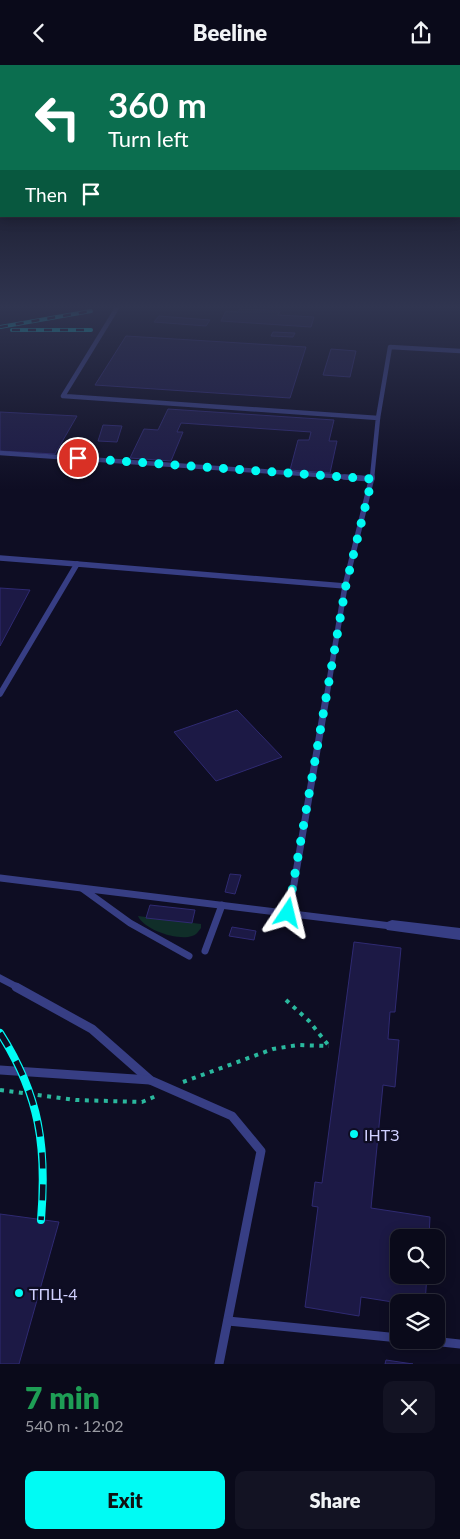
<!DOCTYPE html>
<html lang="en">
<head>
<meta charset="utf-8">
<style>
	:root { --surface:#0a0a1a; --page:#131323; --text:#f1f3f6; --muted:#999aa2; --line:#2a2b39; --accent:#00fbf4 }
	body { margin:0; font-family:Lato,sans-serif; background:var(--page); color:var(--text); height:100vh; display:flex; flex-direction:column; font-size:19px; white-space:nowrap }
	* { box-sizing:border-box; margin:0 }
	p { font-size:16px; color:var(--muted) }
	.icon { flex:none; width:28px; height:28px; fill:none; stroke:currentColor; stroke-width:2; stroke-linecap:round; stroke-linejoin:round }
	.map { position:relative; height:1299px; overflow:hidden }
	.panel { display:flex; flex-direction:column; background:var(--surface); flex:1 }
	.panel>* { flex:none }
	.guide { position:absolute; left:0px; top:0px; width:460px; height:152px; box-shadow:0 2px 12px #0003,0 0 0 1px var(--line); background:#0b6e4f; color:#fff; overflow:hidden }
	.controls { position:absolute; left:390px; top:1164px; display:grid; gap:10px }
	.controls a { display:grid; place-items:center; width:55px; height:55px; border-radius:10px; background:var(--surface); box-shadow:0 2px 12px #0003,0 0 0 1px var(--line); font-size:25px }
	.pin { position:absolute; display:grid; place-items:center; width:42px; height:42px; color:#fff; margin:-21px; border:2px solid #fff; border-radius:50%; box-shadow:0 1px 5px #0007 }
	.me { position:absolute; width:55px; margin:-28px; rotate:10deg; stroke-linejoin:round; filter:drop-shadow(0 0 4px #0008) }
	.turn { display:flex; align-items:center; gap:18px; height:105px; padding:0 25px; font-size:22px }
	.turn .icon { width:65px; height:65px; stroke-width:2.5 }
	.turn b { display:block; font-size:35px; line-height:42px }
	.then { display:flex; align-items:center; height:48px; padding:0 25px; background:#0003; gap:10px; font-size:19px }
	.round { display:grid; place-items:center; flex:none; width:52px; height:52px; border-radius:10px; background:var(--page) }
	.summary { display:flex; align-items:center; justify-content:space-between; height:85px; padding:0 25px }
	h1 { font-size:30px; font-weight:800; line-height:38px; color:#1e9e55 }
	.button { display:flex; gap:10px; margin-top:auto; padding:10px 25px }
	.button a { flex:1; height:58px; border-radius:10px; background:var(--accent); color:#111; font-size:20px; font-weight:800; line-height:58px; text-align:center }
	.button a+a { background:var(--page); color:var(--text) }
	header { display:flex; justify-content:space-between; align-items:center; height:65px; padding:0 25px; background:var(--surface); font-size:22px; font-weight:800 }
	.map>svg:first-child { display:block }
	.green { fill:#102e29 }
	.building { fill:#1c1945; stroke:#2f2a72 }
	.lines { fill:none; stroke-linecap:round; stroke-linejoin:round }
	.path { stroke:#2ab89e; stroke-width:4; stroke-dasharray:4 5.5; stroke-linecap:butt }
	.lane-far3 { stroke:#373e84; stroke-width:4.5 }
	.lane-far2 { stroke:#373e84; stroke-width:5.5 }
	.lane-far1 { stroke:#373e84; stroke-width:7 }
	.lane { stroke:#373e84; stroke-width:9 }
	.street { fill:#373e84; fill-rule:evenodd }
	.rail-far1-casing { stroke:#00fbf4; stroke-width:4 }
	.rail-casing { stroke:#00fbf4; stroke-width:8 }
	.rail-far1 { stroke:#0e0d23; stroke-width:2.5; stroke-dasharray:8; stroke-linecap:butt }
	.rail { stroke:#0e0d23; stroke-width:5.5; stroke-dasharray:16; stroke-linecap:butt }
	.route { stroke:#00fbf4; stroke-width:9; stroke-dasharray:0 16.2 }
	.poi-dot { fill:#00fbf4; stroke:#0e0d23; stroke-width:2 }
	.labels { text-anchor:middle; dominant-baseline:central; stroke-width:4.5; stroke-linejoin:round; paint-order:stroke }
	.near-poi-label { font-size:16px; fill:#d0d0ff; stroke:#0e0d23; text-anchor:start }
</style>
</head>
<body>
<header><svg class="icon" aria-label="back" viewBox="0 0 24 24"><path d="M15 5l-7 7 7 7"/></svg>Beeline<svg class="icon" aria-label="share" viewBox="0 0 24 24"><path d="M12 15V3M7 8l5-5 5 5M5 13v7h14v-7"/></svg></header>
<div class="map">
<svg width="460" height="1299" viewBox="0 0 460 1299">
	<rect width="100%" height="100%" fill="#0e0d23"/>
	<!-- green -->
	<path class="green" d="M138,851l63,8v4c-3,4 -5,7 -9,8 -14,5 -48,-6 -54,-20z"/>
	<!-- building -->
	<g class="building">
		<polygon points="240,244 280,246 278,250 314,252 311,262 221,256 226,246 238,247"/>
		<polygon points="159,251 210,255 206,261 154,257"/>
		<polygon points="273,267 295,268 293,272 271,271"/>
		<polygon points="126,271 306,282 290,333 95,320"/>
		<polygon points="331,284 356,286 350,312 323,310"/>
		<polygon points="168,344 334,355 329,376 337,376 330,408 290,405 298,375 309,375 311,367 181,358 177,367 183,367 171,396 130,393 144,364 158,365"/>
		<polygon points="0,347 77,351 55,389 0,386"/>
		<polygon points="103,360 122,361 117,377 98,376"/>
		<polygon points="0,523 30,525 0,581"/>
		<polygon points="237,645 282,692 216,716 174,667"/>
		<polygon points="230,809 241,810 235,829 225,827"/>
		<polygon points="150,840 195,845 192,858 146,853"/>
		<polygon points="232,862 256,866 254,875 229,871"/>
		<polygon points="354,877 401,883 395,947 390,947 388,974 399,975 395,1022 383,1020 371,1143 430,1152 429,1172 399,1172 399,1210 427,1210 425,1238 399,1238 361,1232 359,1251 305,1242 318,1142 312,1141 315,1117 322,1118"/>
		<polygon points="0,1149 59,1157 19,1299 0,1299"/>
		<polygon points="386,1295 413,1299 385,1299"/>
	</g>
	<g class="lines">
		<!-- path -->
		<g class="path">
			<polyline points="286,935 309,956 329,981"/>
			<polyline points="183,1017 273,984 298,980 329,981"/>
			<polyline points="0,1025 76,1035 142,1037 156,1031"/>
		</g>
		<!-- lane-far3 -->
		<g class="lane-far3">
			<polyline points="117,243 63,331 378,353 372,413"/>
			<polyline points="378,353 390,282 460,286"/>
			<polyline points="0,388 362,413"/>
		</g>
		<!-- lane-far2 -->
		<g class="lane-far2">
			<polyline points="344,412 372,414"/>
			<polyline points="0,493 77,499"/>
			<polyline points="0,629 77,499 345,521"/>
			<polyline points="326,635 345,521 372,412"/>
		</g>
		<!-- lane-far1 -->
		<g class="lane-far1">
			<polyline points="0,813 391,861"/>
			<polyline points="83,824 130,858 189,891"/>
			<polyline points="289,848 326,633"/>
			<polyline points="205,886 222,840"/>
			<polyline points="0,913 19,923"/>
		</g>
		<!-- lane -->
		<g class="lane">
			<polyline points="16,922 92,964 150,1015 232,1051 261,1086 219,1299"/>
			<polyline points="0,1005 150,1015"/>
			<polyline points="228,1256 399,1273"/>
			<polyline points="423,1275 460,1279"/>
		</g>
		<!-- street -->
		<polygon class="street" points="392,855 460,863 460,875 387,865 384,861 387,857"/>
		<!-- rail-far1 casing -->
		<g class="rail-far1-casing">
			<g id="rail-far1">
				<polyline points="0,262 91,246"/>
				<polyline points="12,265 91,265"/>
			</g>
		</g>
		<!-- rail casing -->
		<g class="rail-casing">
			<path id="rail" d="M0,968c40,63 47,114 41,187"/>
		</g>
		<!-- rail-far1 -->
		<use href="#rail-far1" class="rail-far1"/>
		<!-- rail -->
		<use href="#rail" class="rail"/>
	</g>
	<!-- sky -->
	<linearGradient id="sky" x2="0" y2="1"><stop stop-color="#080713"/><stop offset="0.57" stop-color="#303550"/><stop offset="1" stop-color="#303550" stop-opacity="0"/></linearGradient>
	<rect width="460" height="425" fill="url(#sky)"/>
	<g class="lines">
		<!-- route -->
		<polyline class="route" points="78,393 372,414 346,520 288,848"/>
	</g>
	<!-- markers -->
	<g class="poi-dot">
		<circle cx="354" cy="1069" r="5"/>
		<circle cx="19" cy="1228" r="5"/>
	</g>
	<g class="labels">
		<!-- near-poi labels -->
		<g class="near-poi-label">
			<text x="364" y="1069">ІНТЗ</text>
			<text x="29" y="1228">ТПЦ-4</text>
		</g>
	</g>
</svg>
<div class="controls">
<a><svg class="icon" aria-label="search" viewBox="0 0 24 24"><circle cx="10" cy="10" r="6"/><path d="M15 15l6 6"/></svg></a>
<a><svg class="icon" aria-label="layers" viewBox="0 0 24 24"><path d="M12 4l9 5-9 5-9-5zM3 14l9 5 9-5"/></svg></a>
</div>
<div class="pin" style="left:78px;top:393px;background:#d93025"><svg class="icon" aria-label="arrive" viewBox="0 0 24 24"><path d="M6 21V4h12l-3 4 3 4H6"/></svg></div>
<svg class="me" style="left:288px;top:848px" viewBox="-20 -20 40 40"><path d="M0-17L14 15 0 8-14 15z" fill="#00fbf4" stroke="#fff" stroke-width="4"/></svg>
<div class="guide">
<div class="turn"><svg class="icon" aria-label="left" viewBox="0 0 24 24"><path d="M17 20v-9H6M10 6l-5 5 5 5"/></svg><div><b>360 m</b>Turn left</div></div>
<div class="then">Then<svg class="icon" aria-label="arrive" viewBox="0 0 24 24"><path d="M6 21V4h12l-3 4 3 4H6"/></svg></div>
</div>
</div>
<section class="panel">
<div class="summary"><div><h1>7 min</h1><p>540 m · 12:02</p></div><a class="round"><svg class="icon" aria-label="close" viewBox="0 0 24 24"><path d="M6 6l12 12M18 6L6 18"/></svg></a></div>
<div class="button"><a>Exit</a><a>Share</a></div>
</section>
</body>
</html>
